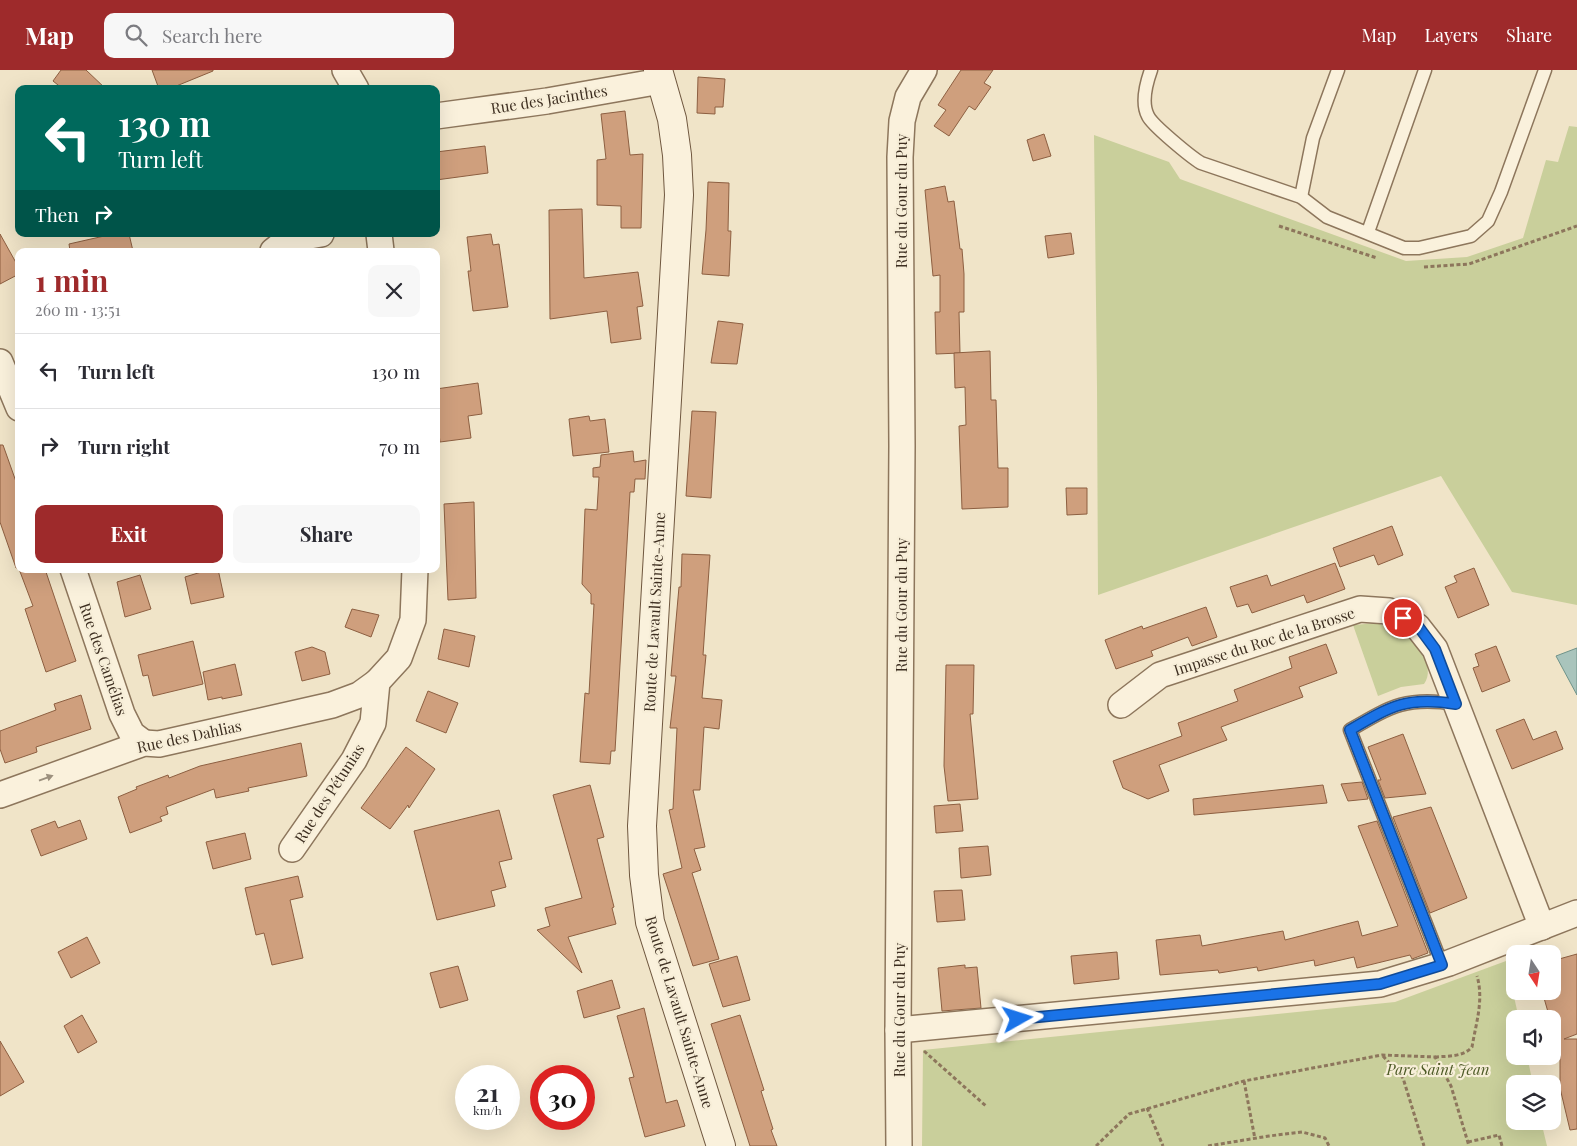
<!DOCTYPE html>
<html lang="en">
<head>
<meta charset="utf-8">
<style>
	:root { --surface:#fff; --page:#f7f7f7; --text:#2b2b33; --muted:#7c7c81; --line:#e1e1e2; --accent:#9e2a2b }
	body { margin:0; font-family:"Playfair Display",serif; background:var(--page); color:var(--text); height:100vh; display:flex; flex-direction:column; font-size:19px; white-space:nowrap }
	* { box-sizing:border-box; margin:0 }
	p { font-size:16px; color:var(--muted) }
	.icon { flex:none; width:28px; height:28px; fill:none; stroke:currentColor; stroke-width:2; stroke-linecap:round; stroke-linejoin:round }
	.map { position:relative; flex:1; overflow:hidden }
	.drawer { position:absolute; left:15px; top:178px; width:425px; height:325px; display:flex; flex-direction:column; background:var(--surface); border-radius:10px; box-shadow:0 5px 20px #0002 }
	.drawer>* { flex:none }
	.top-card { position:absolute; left:15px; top:15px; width:425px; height:152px; border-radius:10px; box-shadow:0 5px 20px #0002; background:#00695c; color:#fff; overflow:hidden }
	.needle { width:32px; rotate:168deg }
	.controls { position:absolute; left:1506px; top:875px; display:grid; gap:10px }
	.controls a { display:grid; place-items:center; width:55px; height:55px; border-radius:10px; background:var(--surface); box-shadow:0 5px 20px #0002; font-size:25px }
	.speed { position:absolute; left:455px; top:995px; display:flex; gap:10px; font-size:25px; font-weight:700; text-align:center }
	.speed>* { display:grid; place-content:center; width:65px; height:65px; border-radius:50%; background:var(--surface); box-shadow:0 5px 20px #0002; line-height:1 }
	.speed small { font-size:12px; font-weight:400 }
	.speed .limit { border:8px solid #d22; background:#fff; color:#111 }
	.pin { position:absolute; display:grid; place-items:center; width:42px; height:42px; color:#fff; margin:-21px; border:2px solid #fff; border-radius:50%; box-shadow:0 1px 5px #0007 }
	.me { position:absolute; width:55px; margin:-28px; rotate:84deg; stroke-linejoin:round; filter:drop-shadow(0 0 4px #0008) }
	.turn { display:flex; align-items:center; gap:18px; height:105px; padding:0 20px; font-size:22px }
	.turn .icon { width:65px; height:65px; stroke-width:2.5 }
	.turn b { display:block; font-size:35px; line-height:42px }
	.then { display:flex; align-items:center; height:48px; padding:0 20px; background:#0003; gap:10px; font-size:19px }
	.round { display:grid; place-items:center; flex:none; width:52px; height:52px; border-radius:10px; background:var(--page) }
	.headline { display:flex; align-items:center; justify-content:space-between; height:85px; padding:0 20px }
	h1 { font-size:30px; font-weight:700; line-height:38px; color:var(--accent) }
	.primary-button { display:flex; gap:10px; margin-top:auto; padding:10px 20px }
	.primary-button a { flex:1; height:58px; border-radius:10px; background:var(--accent); color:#fff; font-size:20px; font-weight:700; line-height:58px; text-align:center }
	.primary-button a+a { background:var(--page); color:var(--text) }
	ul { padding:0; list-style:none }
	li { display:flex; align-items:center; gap:15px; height:75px; padding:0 20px; border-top:1px solid var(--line) }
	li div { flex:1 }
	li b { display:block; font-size:19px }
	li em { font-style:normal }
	header { display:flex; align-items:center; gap:30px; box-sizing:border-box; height:70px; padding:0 25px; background:var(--accent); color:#fff }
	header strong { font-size:24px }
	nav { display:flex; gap:28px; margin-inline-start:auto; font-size:18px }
	.search { width:350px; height:45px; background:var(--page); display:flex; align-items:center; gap:12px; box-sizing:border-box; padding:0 18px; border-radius:10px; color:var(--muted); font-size:19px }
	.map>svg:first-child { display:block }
	.green { fill:#c9cf9b }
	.water { fill:#a9c4bc; stroke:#6f938a }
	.building { fill:#cf9f7d; stroke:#8d5f41 }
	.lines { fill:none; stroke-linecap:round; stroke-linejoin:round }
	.lane-casing { stroke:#8d765c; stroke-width:15 }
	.street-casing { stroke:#8d765c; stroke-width:28 }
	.secondary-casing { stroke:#6f573f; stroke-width:30 }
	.path { stroke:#8d765c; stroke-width:3; stroke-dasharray:4 2.5; stroke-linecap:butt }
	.lane { stroke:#faf1dc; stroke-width:12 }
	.street { stroke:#faf1dc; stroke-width:25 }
	.secondary { stroke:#faf1dc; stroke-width:28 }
	.oneway { fill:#9c907e }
	.route-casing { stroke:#114b97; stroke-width:12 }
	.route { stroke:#1a73e8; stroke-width:9 }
	.labels { text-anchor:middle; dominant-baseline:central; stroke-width:4.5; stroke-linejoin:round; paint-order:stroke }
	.street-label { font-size:15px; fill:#3d2e20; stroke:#f7eed8 }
	.park-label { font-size:15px; font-style:italic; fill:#4d5a26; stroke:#f7eed8 }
</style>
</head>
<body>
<header>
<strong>Map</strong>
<div class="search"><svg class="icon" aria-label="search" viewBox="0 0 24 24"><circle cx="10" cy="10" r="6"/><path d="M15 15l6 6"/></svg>Search here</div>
<nav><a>Map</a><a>Layers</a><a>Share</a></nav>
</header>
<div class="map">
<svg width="1577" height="1076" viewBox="0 0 1577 1076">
	<rect width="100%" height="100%" fill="#f0e4c8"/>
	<!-- green -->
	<g class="green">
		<polygon points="1569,56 1577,57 1577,535 1512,522 1441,406 1098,525 1097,317 1094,65 1169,92 1180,109 1406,191 1467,187 1523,168 1546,90 1558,92"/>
		<path d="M1377,553c7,3 16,5 23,9 15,9 37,35 24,52l-23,3 -23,9 -25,-71z"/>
		<polygon points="1506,891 1519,949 1515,949 1515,986 1527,986 1533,1014 1515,1014 1515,1051 1541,1051 1547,1076 922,1076 923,980 1395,932"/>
	</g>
	<!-- water -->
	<polygon class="water" points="1577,578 1577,625 1556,586"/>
	<!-- building -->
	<g class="building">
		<polygon points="61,0 86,0 106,19 63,19 53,11"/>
		<polygon points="152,0 213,0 213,1 169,19 159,19"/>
		<polygon points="961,0 993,0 984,13 991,17 975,40 969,36 949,66 934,56 946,40 938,35"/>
		<polygon points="698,7 725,9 723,37 715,37 715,44 697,43"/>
		<polygon points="625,41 630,85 643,84 641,158 621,158 621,136 597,135 597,90 606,89 601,44"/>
		<polygon points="1044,64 1051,86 1033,91 1027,70"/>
		<polygon points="485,76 488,103 436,110 436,82"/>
		<polygon points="708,112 729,113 728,161 731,161 729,206 702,204 706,160"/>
		<polygon points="945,116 948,132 954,131 960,179 962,179 964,204 964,242 959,242 960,283 936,284 935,242 940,242 940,205 933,206 925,120"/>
		<polygon points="582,139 584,208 638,202 643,236 637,237 641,269 611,273 607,241 550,249 549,140"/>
		<polygon points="1071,163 1074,184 1048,188 1045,166"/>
		<polygon points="0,164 19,198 19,204 0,214"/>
		<polygon points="113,164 129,164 133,181 70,181 69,174"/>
		<polygon points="491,164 493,175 499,174 508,237 473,241 468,201 471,201 467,167"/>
		<polygon points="718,251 743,254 737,294 711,293"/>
		<polygon points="990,281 991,330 996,330 998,398 1008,398 1008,437 962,439 959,356 966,355 965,317 955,318 954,283"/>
		<polygon points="478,313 482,344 468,346 471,368 440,372 436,338 436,319"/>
		<polygon points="692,341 716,342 711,428 686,426"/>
		<polygon points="589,346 590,351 605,349 609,382 573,386 569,349"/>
		<polygon points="0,375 3,375 19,420 19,497 16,498 0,452"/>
		<polygon points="633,381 634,392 646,390 645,409 635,409 634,422 630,422 615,681 611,681 610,694 580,692 585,623 589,624 594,534 591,534 591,524 582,514 585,439 597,440 599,407 593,407 593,398 600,397 601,385"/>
		<polygon points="1066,418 1087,418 1087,444 1067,445"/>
		<polygon points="474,432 476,528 448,530 444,434"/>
		<polygon points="1392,456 1403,485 1378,495 1374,485 1340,497 1333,478"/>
		<polygon points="682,484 710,485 703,585 706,585 702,628 722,630 719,659 704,657 700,720 693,720 705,777 694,779 701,800 692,803 719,889 693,896 663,804 682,798 669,740 673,739 677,658 670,658 676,606 671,606 679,517 681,517"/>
		<polygon points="1335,493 1345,519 1307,533 1304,525 1252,543 1248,534 1237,537 1230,517 1267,505 1271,516"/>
		<polygon points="1474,498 1489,535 1458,548 1445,517 1457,512 1454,506"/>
		<polygon points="19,499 45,499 76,591 46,602 25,539 33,536"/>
		<polygon points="211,499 218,499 224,527 191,534 185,507"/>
		<polygon points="140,505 151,539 125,547 117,512"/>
		<polygon points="1206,537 1217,567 1192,576 1188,567 1151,581 1153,586 1116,599 1105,570 1142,556 1143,559"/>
		<polygon points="352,539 379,545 371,567 345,557"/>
		<polygon points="444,559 475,566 469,597 438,589"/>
		<polygon points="193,571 203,614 153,626 148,605 143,606 138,585"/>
		<polygon points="1326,574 1337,603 1299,617 1303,627 1221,657 1227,670 1159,695 1169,721 1148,729 1123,718 1113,691 1182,666 1178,653 1238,631 1234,620 1292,598 1289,587"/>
		<polygon points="1496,576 1510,611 1482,622 1473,598 1479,596 1475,584"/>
		<polygon points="312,577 325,582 330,604 302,611 295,582"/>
		<polygon points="235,594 242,625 222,629 222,627 208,630 203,602"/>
		<polygon points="946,595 974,595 973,644 970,644 978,729 948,731 944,696"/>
		<polygon points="428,621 458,633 446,663 416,651"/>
		<polygon points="81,625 91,659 36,677 37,682 5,693 0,679 0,661 56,640 54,634"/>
		<polygon points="1524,649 1533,670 1556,661 1563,679 1512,699 1496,660"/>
		<polygon points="1403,664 1426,724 1385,728 1378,710 1381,710 1368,677"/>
		<polygon points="301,673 307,706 248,718 249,721 216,728 214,719 166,737 168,744 160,747 162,751 130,763 118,727 137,719 136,717 168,705 169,708 200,696"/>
		<polygon points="406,677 435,699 409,738 408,735 390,759 361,738"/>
		<polygon points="1362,712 1368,729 1348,731 1341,714"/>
		<polygon points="590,715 604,767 597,769 614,837 612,838 616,854 568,867 582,903 537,860 550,856 545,838 582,828 553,725"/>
		<polygon points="1323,715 1327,733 1194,745 1193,729"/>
		<polygon points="960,734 963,761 936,763 934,736"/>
		<polygon points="1431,737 1467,828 1430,843 1393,747"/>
		<polygon points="499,740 512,789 499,792 506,817 491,821 495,836 437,850 414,761"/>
		<polygon points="80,750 87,769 41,786 31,760 55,751 58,758"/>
		<polygon points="1377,751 1428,883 1412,889 1410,885 1357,898 1354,887 1315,896 1314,890 1258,901 1257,897 1219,903 1218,900 1160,905 1156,870 1200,865 1202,876 1283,861 1285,870 1358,851 1362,866 1398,856 1358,756"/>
		<polygon points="245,763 251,789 213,799 206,772"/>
		<polygon points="988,776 991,805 961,808 959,778"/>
		<polygon points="298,806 303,827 290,830 303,888 272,895 264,863 256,865 245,818"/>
		<polygon points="962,820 965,850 937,852 934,821"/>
		<polygon points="87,867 100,893 71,908 58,882"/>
		<polygon points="1117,882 1119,909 1074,914 1071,886"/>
		<polygon points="1577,884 1577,964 1564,969 1577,969 1577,1059 1570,1060 1560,1018 1560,970 1557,971 1552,957 1552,949 1550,949 1542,921 1552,921 1552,891"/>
		<polygon points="737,886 750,930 723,937 709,894"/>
		<polygon points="965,895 965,898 977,897 981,938 942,941 938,898"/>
		<polygon points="458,896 468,930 440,938 430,903"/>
		<polygon points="612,910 620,938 584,948 577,921"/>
		<polygon points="644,938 666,1033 677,1030 685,1056 645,1067 629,1008 634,1007 617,946"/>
		<polygon points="82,945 97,972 78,983 64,956"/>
		<polygon points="740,945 764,1020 761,1021 773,1059 771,1060 777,1076 750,1076 711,954"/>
		<polygon points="0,971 24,1012 0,1026"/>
	</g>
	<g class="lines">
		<!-- lane casing -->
		<g class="lane-casing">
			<g id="lane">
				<path d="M1151,0c-5,14 -10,33 -3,46 4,9 43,41 53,47l100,34 26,20 77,31h15l52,-12 17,-15 13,-29 44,-122"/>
				<polyline points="1301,127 1313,68 1338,0"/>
				<polyline points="1368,162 1425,0"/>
				<path d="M1442,895l-92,-235c41,-24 57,-34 106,-26"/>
			</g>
		</g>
		<!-- street casing -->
		<g class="street-casing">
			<g id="street">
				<polyline points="345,0 356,19"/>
				<polyline points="436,46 547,31 661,11"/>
				<polyline points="379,164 381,181"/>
				<polyline points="273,181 287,170 321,164"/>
				<polyline points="0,292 19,338"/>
				<polyline points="73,499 122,644 132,664 144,673"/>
				<polyline points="1121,635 1160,605 1360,539 1389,541 1417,556 1435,579 1542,857"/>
				<polyline points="0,725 144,673 159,674 332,635 359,625 377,612"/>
				<polyline points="292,779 354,690 373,653 377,612 399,588 413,550 415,499"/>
				<polyline points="898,960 1380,914 1449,893 1577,843"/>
				<polyline points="899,1076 898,960 902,376 900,87 902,51 908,27 924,0"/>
			</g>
		</g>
		<!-- secondary casing -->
		<g class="secondary-casing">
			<polyline id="secondary" points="658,0 672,49 677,85 679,125 642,756 644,805 650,852 721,1076"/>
		</g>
		<!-- path -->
		<g class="path">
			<polyline points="1279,156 1377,188"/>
			<polyline points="1424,197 1469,194 1577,156"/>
			<polyline points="924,981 986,1036"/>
			<polyline points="1383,986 1403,1008 1424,1076"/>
			<path d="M1435,987c13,-1 28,0 37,-10 4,-24 12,-47 5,-71"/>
			<polyline points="1244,1011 1255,1069"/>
			<polyline points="1147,1038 1163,1076"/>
			<polyline points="1468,1072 1499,1065 1502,1076"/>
			<polyline points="1096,1076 1129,1044 1244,1011 1382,985 1435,987 1451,1016 1469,1076"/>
			<polyline points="1208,1076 1269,1066 1302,1062 1325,1068 1329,1076"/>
		</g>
		<!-- lane -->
		<use href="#lane" class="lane"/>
		<!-- street -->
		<use href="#street" class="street"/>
		<!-- secondary -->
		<use href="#secondary" class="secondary"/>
	</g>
	<!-- one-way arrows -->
	<defs><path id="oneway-solid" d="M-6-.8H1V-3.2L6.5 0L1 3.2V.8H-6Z" transform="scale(1.25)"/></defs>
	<use class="oneway" href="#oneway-solid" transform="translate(46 708) rotate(-20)"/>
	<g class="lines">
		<!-- route casing -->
		<g class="route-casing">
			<path id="route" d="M1018,949l362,-35 62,-19 -92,-235c41,-24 57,-34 106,-26l-21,-55 -17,-23 -15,-8"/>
		</g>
		<!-- route -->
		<use href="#route" class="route"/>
	</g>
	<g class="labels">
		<!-- street labels -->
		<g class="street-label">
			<text transform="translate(549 29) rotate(-9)">Rue des Jacinthes</text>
			<text transform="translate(901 131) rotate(-90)">Rue du Gour du Puy</text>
			<text transform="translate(901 535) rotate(-90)">Rue du Gour du Puy</text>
			<text transform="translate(654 542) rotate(-87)">Route de Lavault Sainte-Anne</text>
			<text transform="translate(1264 571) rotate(-18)">Impasse du Roc de la Brosse</text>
			<text transform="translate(104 589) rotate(71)">Rue des Camélias</text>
			<text transform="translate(189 666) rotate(-12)">Rue des Dahlias</text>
			<text transform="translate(329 723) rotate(-57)">Rue des Pétunias</text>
			<text transform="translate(899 940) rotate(-90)">Rue du Gour du Puy</text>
			<text transform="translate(680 942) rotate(73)">Route de Lavault Sainte-Anne</text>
		</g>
		<!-- park labels -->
		<g class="park-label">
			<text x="1438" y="999">Parc Saint Jean</text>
		</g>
	</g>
</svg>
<div class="controls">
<a><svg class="needle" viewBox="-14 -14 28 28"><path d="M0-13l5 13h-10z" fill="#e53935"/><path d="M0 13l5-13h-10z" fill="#7c7c81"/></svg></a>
<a><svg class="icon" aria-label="sound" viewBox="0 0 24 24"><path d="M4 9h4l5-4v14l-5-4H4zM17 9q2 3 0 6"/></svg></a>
<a><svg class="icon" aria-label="layers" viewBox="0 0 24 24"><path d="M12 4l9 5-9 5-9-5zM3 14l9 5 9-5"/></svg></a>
</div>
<div class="speed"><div>21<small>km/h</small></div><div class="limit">30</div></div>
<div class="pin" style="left:1403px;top:548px;background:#d93025"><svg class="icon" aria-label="arrive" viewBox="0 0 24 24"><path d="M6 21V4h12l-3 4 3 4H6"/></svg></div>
<svg class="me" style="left:1018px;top:949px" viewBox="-20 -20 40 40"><path d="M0-17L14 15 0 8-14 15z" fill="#1a73e8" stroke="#fff" stroke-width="4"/></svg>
<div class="top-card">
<div class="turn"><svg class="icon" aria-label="left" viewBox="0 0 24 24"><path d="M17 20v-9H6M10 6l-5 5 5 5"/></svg><div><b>130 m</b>Turn left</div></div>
<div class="then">Then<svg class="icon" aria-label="right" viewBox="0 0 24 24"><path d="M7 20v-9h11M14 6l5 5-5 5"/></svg></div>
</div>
<section class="drawer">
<div class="headline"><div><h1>1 min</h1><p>260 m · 13:51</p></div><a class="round"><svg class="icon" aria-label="close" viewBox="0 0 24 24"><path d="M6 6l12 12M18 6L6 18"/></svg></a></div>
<ul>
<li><svg class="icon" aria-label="left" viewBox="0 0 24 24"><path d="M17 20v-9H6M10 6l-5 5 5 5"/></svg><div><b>Turn left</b></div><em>130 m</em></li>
<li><svg class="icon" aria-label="right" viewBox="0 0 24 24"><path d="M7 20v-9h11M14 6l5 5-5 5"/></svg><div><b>Turn right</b></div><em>70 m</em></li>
</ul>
<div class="primary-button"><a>Exit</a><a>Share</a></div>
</section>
</div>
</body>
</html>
